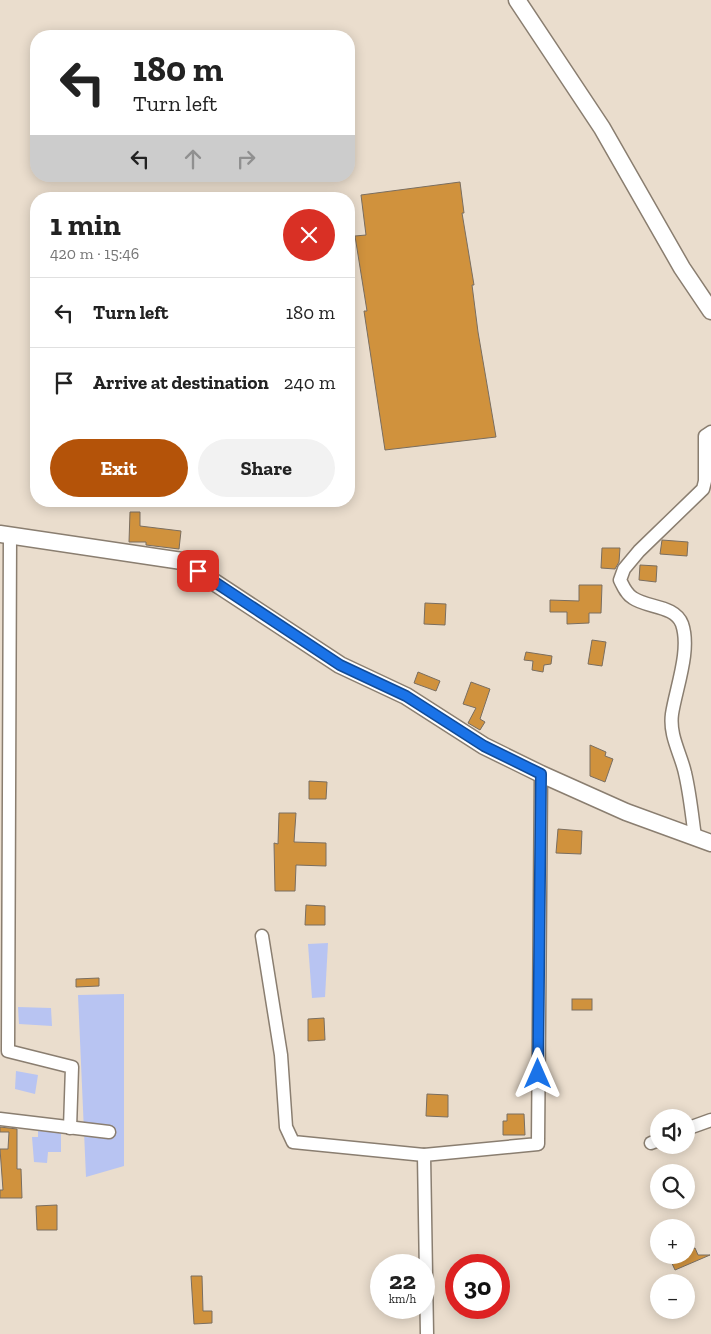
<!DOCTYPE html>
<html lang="en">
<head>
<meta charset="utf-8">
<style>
	:root { --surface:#fff; --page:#f2f2f2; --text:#222; --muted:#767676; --line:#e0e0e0; --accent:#b45309 }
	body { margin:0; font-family:"Zilla Slab",serif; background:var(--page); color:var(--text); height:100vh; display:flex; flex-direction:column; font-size:19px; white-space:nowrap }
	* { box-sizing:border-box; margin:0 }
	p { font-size:16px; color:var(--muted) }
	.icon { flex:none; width:28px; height:28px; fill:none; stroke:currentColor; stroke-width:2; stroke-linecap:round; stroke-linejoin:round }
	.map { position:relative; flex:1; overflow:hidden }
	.side { position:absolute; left:30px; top:192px; width:325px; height:315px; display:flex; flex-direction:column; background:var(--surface); border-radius:20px; box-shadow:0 2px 12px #0003 }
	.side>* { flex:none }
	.guide { position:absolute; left:30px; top:30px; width:325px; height:152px; border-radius:20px; box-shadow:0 2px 12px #0003; background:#fff; color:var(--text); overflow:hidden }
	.tools { position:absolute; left:650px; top:1109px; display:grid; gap:10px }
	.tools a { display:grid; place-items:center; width:45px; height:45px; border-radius:50%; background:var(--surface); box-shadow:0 2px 12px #0003; font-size:25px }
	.speed { position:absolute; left:370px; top:1254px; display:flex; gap:10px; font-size:25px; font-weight:700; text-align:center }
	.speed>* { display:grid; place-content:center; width:65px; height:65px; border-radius:50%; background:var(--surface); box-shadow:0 2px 12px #0003; line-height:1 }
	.speed small { font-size:12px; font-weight:400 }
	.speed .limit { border:8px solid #d22; background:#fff; color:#111 }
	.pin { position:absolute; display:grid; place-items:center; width:42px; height:42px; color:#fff; margin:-21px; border-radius:10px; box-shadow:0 2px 8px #0006 }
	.me { position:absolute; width:55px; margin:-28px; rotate:0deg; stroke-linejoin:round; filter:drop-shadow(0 0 4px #0008) }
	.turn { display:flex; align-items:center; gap:18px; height:105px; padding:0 20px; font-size:22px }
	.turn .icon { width:65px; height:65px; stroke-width:2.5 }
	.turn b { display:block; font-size:35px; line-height:42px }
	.lanes { display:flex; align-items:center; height:48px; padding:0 20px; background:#0003; justify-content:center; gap:25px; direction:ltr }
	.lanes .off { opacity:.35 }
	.round { display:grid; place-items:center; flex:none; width:52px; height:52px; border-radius:26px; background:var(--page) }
	.headline { display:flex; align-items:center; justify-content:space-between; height:85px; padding:0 20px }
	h1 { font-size:30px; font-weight:700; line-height:38px }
	.primary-button { display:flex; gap:10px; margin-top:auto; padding:10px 20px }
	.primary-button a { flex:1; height:58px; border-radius:30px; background:var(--accent); color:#fff; font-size:20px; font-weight:700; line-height:58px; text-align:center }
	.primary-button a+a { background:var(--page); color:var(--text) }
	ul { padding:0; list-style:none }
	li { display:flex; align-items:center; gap:15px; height:70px; padding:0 20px; border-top:1px solid var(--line) }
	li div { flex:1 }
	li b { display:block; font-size:19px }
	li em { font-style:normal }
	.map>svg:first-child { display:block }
	.green { fill:#b8c4f2 }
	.building { fill:#d0923d; stroke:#7a6e60 }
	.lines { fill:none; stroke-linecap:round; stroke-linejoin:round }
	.minor-casing { stroke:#8a7e70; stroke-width:15 }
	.tertiary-casing { stroke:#8a7e70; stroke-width:19 }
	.minor { stroke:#fff; stroke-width:12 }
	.tertiary { stroke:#fff; stroke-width:16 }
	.route-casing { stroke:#114b97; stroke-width:12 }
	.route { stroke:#1a73e8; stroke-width:9 }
</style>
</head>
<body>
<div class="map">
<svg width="711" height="1334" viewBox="0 0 711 1334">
	<rect width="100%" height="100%" fill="#eaddcd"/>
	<!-- green -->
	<g class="green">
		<polygon points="328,943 325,997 312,998 308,944"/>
		<polygon points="124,994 124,1166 86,1177 78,995"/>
		<polygon points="18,1007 51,1008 52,1026 19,1024"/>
		<polygon points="16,1071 38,1075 35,1094 15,1089"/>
		<polygon points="38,1131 61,1132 61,1152 48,1152 47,1163 34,1162 32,1137 38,1137"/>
	</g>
	<!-- building -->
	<g class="building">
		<polygon points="460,182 464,213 462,213 474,285 472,285 478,332 496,437 385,450 364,311 367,311 355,236 366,235 361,195"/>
		<polygon points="130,512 140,512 140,526 181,531 179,549 146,545 146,542 129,542"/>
		<polygon points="662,540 688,542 687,556 660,554"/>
		<polygon points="602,548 620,548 619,562 615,569 601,568"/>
		<polygon points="640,565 657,566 656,582 639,580"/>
		<polygon points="579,585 602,585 601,613 589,613 589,623 567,624 567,612 550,612 550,600 579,601"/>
		<polygon points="425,603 446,604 445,625 424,624"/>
		<polygon points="592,640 606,642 602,666 588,664"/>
		<polygon points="526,652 552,656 551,664 544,665 543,672 532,670 533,661 524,660"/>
		<polygon points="418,672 440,681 436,691 414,683"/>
		<polygon points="471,682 490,689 480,719 485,722 480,730 468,723 476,708 463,704"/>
		<polygon points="590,745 606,752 605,756 613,759 605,782 590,776"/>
		<polygon points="309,781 327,782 326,799 309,799"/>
		<polygon points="279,813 296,813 294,842 326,843 326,866 296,865 295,891 275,891 274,843 278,844"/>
		<polygon points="558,829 582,831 581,854 556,853"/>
		<polygon points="306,905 325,906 325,925 305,925"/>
		<polygon points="99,978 99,986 76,987 76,979"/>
		<rect x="572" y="999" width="20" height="11"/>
		<polygon points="324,1018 325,1040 308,1041 308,1019"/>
		<polygon points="427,1094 448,1095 448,1117 426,1116"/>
		<polygon points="507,1114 524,1114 525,1135 503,1135 503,1121 507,1121"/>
		<polygon points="0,1127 17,1129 17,1169 21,1169 22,1198 0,1198 0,1190 3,1190 0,1149 8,1149 9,1132 0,1132"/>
		<polygon points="57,1205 57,1230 37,1230 36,1206"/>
		<polygon points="695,1248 698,1255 710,1255 675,1270 670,1259 679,1255 686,1255 686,1252"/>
		<polygon points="191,1276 202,1276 203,1311 212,1311 212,1323 194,1324"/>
	</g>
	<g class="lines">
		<!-- minor casing -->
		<g class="minor-casing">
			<g id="minor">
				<polyline points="10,536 8,1051 72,1067 70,1128"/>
				<path d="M695,837c-3,-21 -5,-43 -10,-64 -4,-19 -16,-37 -13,-59 4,-26 19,-64 10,-90 -7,-19 -35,-16 -49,-26 -7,-4 -10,-12 -13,-18l4,-11 15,-18 64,-62 2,-8v-45l6,-4"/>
				<polyline points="262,936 281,1055 286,1127 293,1142 424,1155"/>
				<polyline points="0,1119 109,1132"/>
				<polyline points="686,1129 711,1120"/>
				<polyline points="651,1143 659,1140"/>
				<polyline points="427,1334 424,1155 538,1144 541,774"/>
			</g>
		</g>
		<!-- tertiary casing -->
		<g class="tertiary-casing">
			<g id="tertiary">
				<polyline points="517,0 602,128 682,268 711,311"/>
				<polyline points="0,534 182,561 340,665 406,696 484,746 541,774 626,812 711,843"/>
			</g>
		</g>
		<!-- minor -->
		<use href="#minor" class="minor"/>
		<!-- tertiary -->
		<use href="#tertiary" class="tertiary"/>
	</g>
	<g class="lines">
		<!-- route casing -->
		<g class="route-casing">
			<polyline id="route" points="198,571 340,665 406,696 484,746 541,774 538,1074"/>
		</g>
		<!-- route -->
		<use href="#route" class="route"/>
	</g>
</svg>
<div class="tools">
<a><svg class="icon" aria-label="sound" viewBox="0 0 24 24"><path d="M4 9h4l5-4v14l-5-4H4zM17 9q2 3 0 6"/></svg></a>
<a><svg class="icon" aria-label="search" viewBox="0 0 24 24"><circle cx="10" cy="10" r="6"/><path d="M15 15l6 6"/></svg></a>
<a>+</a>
<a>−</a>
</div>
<div class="speed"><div>22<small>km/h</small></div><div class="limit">30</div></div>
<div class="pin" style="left:198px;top:571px;background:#d93025"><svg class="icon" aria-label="arrive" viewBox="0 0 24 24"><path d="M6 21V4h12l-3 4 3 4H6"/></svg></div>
<svg class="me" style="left:538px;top:1074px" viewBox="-20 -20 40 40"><path d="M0-17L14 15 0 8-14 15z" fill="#1a73e8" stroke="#fff" stroke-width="4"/></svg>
<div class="guide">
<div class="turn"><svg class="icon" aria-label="left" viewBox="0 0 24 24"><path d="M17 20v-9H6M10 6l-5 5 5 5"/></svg><div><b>180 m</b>Turn left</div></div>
<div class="lanes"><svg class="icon" aria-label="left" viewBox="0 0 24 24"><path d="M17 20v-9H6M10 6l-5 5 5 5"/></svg><svg class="icon off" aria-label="ahead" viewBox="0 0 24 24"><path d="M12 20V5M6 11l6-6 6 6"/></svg><svg class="icon off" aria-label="right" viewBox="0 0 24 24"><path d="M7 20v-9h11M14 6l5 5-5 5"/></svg></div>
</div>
<section class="side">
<div class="headline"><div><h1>1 min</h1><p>420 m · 15:46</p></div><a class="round" style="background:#d93025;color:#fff"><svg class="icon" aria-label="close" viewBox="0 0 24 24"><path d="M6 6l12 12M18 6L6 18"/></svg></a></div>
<ul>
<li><svg class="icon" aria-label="left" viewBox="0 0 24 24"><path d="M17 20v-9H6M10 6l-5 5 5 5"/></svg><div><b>Turn left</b></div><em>180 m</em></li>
<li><svg class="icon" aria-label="arrive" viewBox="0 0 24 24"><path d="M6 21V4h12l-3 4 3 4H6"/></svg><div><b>Arrive at destination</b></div><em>240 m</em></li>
</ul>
<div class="primary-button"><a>Exit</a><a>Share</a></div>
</section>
</div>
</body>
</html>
